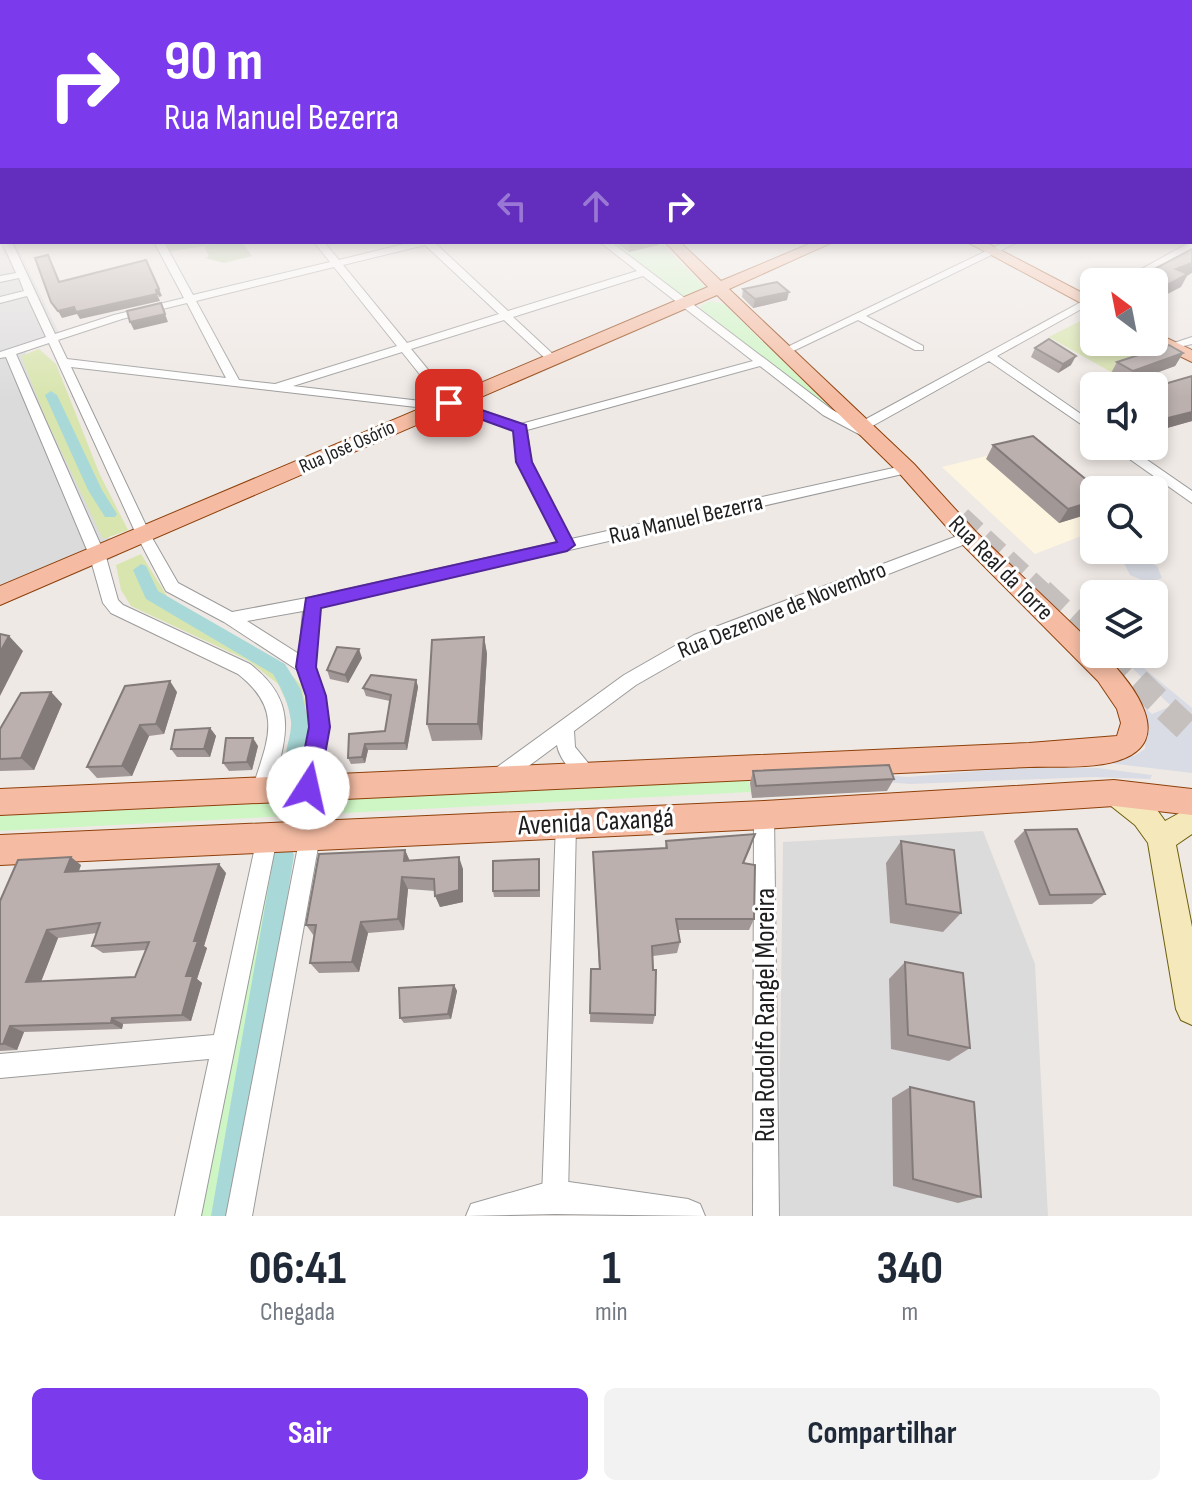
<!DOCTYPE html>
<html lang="pt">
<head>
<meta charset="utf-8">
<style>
	:root { --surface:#fff; --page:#f2f2f3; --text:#1f2937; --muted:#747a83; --accent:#7c3aed }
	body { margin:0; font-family:"Sofia Sans Condensed",sans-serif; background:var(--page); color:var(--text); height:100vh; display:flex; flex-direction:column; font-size:30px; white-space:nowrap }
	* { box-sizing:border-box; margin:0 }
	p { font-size:26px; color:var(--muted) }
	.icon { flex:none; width:44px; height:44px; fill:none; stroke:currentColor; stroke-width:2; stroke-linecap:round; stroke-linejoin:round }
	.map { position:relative; height:1216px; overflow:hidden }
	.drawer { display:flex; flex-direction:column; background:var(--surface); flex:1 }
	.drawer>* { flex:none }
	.top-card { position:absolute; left:0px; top:0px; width:1192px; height:244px; box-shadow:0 4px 12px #0003; background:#7c3aed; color:#fff; overflow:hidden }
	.needle { width:52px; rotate:328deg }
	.buttons { position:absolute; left:1080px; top:268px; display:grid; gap:16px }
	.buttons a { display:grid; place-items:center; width:88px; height:88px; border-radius:12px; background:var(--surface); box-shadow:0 4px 12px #0003; font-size:40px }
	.pin { position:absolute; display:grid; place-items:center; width:68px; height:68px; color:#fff; margin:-34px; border-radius:16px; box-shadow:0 4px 12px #0006 }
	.me { position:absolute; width:88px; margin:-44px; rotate:10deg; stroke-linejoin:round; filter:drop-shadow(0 0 6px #0008) }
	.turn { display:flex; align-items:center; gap:28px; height:168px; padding:0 32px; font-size:36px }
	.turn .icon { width:104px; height:104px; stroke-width:2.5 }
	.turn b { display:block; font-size:56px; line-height:68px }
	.lanes { display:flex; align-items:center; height:76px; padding:0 32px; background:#0003; justify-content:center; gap:40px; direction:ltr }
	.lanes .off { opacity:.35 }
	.eta { display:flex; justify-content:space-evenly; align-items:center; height:136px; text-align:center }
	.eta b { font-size:48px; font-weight:700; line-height:56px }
	.cta { display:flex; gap:16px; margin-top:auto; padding:16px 32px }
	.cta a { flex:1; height:92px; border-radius:12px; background:var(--accent); color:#fff; font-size:32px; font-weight:700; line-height:92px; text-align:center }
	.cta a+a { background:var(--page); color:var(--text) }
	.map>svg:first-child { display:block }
	.residential { fill:#dcdbdc }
	.education { fill:#fdf5e0 }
	.grass { fill:#d8e5ae }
	.forest { fill:#b6cb9d }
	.park { fill:#cef6c5 }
	.plaza { fill:#d9dce4 }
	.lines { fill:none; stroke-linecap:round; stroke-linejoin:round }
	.canal { fill:#a8d9d8; fill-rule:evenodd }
	.primary-tunnel-far1 { stroke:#c5c0bd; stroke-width:21; stroke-dasharray:21 10; stroke-linecap:butt }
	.primary-tunnel { stroke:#c5c0bd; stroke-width:27; stroke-dasharray:27 13; stroke-linecap:butt }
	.minor-casing { stroke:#9b9b9b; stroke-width:2 }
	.tertiary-casing { stroke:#9b9b9b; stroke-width:2 }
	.secondary-casing { stroke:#6e5f0c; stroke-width:2 }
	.primary-casing { stroke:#8e400a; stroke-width:2 }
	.minor { fill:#fff; fill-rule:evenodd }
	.tertiary { fill:#fff; fill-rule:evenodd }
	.secondary { fill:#f5e9bc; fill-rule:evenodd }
	.primary { fill:#f5bca3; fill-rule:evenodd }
	.wall { fill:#a19796; fill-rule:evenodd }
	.shaded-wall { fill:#837b7a }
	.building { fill:#bbb0ae; stroke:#837b7a; stroke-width:2; fill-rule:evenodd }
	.route { fill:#7c3aed; stroke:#51269a; stroke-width:2 }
	.labels { text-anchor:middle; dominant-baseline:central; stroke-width:6; stroke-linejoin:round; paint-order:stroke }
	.far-street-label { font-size:20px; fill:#1e1e1e; stroke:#fff }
	.street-label { font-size:24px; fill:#1e1e1e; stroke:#fff }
	.near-street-label { font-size:28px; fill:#1e1e1e; stroke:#fff }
</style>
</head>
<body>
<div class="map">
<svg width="1192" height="1216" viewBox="0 0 1192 1216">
	<rect width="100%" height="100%" fill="#efe9e5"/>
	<!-- residential -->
	<g class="residential">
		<polygon points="0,227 2,242 15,242 61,337 29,348 24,356 118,556 0,606"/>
		<polygon points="983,831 1035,964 1048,1216 778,1216 783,842"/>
	</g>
	<!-- education -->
	<polygon class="education" points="1027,446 1094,504 1094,531 1035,554 942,467"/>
	<!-- grass -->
	<g class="grass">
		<polygon points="1094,314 1094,342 1153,342 1171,352 1111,372 1049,337"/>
		<polygon points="39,349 56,364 100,475 128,530 126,531 103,539 46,419 21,356"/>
		<polygon points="141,554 167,596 284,667 301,685 309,716 302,767 282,766 293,730 290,709 278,684 249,661 131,606 121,590 116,565"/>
	</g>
	<!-- forest -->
	<polygon class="forest" points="163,242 202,242 205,245 242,242 252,256 224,263 205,258 209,256 204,246 167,252"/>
	<!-- park -->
	<g class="park">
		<polygon points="610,242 660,242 706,288 688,296 680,295"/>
		<polygon points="711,301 724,304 844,421 701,310 701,305"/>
		<polygon points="749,780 751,792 0,831 0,816"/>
		<polygon points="272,848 291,848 211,1216 195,1216"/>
	</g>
	<!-- plaza -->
	<g class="plaza">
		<polygon points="1134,557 1157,566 1162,578 1149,583 1130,575 1124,563"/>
		<polygon points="1118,654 1127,654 1192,708 1192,773 1075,759 1073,755 1134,756 1145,749 1146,731 1129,693 1152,714 1171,706"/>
		<polygon points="1023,767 1097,768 1152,775 1150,779 1093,777 910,784 884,782 882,775 908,777"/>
	</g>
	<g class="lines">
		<!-- canal -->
		<g class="canal">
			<polygon points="51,391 57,395 102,490 117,514 115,517 105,517 88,490 45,395"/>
			<path d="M141,564l5,2 12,25 127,73 16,26 8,34 -7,43 -7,2 -7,-2c-6,-14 4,-30 3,-45 -2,-18 -9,-33 -18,-48l-127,-75 -13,-29z"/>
			<polygon points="284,845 291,848 294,855 237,1216 211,1216 274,855 277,848"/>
		</g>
		<!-- primary-tunnel-far1 -->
		<polyline class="primary-tunnel-far1" points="961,517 1044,594"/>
		<!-- primary-tunnel -->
		<g class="primary-tunnel">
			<polyline points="1041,592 1094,641"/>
			<polyline points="1108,654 1192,733"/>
		</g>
		<!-- minor casing -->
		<g class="minor-casing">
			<g id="minor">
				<polygon points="1192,241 1192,248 1131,282 1118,282"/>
				<path d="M2,242h10l43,92 59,-19 70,-17 -30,-56h10l29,53 137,-33 -16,-20h10l15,18 73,-18h22l74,69 129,-40 -37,-29h11l220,167 26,15 237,-129v7l-97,54 97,67v10l-105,-72 -122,68 9,7 -6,4 -47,-25 -63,-49 -233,64 4,32 40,77 336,-74 7,4 -7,4 -587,134 -5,60 10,29 3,31 -10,61 -3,6 -7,3 -7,-3 -3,-6 12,-61 -3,-31 -8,-25 -75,-49 -58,-31 -29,-55 -88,-193 -33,11 90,203 12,43 5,5 127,59c50,39 36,73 22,126l-3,6 -7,3 -7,-3 -3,-6c15,-49 33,-79 -14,-116l-127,-61 -8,-10 -13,-46 -84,-200 -6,1v-6l46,-15 -19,-41 -27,7v-6l24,-6 -5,-13 -19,4v-6l16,-3zM425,245l74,69 -92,29 -64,-78zM334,267l63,79 -122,38 -36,-4 -43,-79zM643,276l110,85 -232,63 -68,-24 -42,-51 93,-29 43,40h8v-4l-42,-39zM187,303l39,75 -159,-19 -9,-19 64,-21zM402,352l43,54 69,24 3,32 41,80 -246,55 -80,15 -54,-29 -27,-47 -80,-169 371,43 2,-3 -6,-4 -145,-17zM303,611l-4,43 -52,-33z"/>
				<polygon points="1005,242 1018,242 866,316 923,346 923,350 915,350 858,320 789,353 779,351"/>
				<polygon points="1192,337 1192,344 1171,349 1165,346"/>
				<polygon points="1111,446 1127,446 1192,491 1192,503"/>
				<path d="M968,532l5,1 2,4 -2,4 -267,104 -70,40 -62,46 1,16 23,28 -2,6 -7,2c-14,-5 -30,-24 -32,-38l-54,40 -7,3 -7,-3 -3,-6 3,-6 135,-98 70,-40z"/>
				<polygon points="764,806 771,809 774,815 779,1216 753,1216 754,815 757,809"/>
				<polygon points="566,815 573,817 576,824 568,1197 564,1206 555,1210 546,1206 542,1197 556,824 559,817"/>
				<polygon points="310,827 317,829 320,836 252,1216 226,1216 300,836 303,829"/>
				<polygon points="267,828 274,831 277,838 201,1216 175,1216 209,1059 0,1078 0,1054 214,1035 257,838 260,831"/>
			</g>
		</g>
		<!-- tertiary casing -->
		<g class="tertiary-casing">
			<polygon id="tertiary" points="555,1180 688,1199 700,1204 705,1216 555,1214 466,1216 471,1204"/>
		</g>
		<!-- secondary casing -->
		<g class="secondary-casing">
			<g id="secondary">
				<polygon points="1190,233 1192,234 1192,242 1190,241"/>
				<polygon points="1115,781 1155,807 1165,821 1192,806 1192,834 1176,845 1192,927 1192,1025 1181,1020 1176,1009 1148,843 1135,825 1106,802 1102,793 1106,784"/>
			</g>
		</g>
		<!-- primary casing -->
		<g class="primary-casing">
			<g id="primary">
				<path d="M665,242h15l41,39 93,-39h19l-104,47 185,175 62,68 118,113v9h9c28,27 77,88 14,107 -27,8 -61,5 -88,6l-1029,48v-26l1029,-46 88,-7 4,-13 -4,-14 -19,-28 -138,-139 -60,-68 -183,-179 -717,310v-19l708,-299z"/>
				<polygon points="967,242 985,242 1094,299 1094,310"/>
				<polygon points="1154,332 1192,350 1192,362 1151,342 1154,342"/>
				<polygon points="1114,780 1192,789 1192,815 1114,806 764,829 0,865 0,835 764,801"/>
			</g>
		</g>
		<!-- minor -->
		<use href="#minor" class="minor"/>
		<!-- tertiary -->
		<use href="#tertiary" class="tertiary"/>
		<!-- secondary -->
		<use href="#secondary" class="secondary"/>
		<!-- primary -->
		<use href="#primary" class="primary"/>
	</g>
	<!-- wall -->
	<g class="wall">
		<polygon points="615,242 659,242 658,245 629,252"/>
		<polygon points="743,289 787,300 753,308 742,297"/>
		<polygon points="1035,348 1071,365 1058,373 1031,357"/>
		<polygon points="1183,353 1175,366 1126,384 1110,375 1117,362"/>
		<polygon points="1192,376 1192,421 1160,430 1154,425 1154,387"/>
		<polygon points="993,445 1094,490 1094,525 1082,516 1059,523 986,459"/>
		<polygon points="484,637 487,654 482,740 432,741 427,724"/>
		<polygon points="362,658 348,683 330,679 327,670"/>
		<polygon points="416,680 418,687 407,750 368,750 365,763 351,764 348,758 349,734 385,731 390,701 366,696 363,688"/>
		<polygon points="51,692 62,704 34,770 0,771 0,729"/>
		<polygon points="177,692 164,734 149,736 132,776 97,778 87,767"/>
		<polygon points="210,728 216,736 210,757 177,757 171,749"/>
		<polygon points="258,746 252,770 229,771 223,763"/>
		<polygon points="753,771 894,779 887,791 752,798 750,783"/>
		<polygon points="1025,830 1105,894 1092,904 1039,905 1014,841"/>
		<polygon points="666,841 751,847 744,863 754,919 749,930 678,930 680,942 677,953 653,956 655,1015 653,1024 590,1022 591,969 599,969 593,852 665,848"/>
		<polygon points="901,841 961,913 943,932 890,923 886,863"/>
		<polygon points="405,850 410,861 463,869 463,902 440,907 435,891 408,889 404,930 368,933 359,972 319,973 310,963 314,936 306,925"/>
		<path d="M81,865l-2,6 147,2 -22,73 3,2 -10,31 5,4 -11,38 -68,3 -1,5 -98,3 -7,18 -17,1v-150zM97,933l-5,13 11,7 43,-3 -11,27 -94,5 17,-44z"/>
		<polygon points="540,866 540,897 494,897 493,891"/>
		<polygon points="905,962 970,1048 949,1061 891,1049 889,979"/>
		<polygon points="454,985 457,991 451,1019 404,1023 400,1018"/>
		<polygon points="910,1087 981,1197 958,1203 893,1186 892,1098"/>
	</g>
	<!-- shaded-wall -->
	<g class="shaded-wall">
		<polygon points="629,242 659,242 658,245 629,252"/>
		<polygon points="1192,263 1192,273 1169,281 1176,269"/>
		<polygon points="1188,274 1181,287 1154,301 1154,292"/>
		<polygon points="159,289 162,296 159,297 156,290"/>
		<polygon points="789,292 787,300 753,308 755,299"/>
		<polygon points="157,294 160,301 80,319 77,314 62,318 58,311 74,307"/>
		<polygon points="161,303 168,322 134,330 130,322"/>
		<polygon points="1183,353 1175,366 1126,384 1133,371"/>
		<polygon points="1076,356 1071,365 1058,373 1063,364"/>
		<polygon points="1192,412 1192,421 1160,430 1168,418"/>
		<polygon points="1091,502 1082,516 1059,523 1068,509"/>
		<polygon points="9,636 23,651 0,696 0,652"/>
		<polygon points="484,637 487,654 482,740 478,724"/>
		<polygon points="359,649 362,658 348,683 345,675"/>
		<polygon points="416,680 418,687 407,750 405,743"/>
		<polygon points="170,681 177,692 164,734 156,724"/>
		<polygon points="51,692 62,704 34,770 21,758"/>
		<polygon points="140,725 149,736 132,776 122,766"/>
		<polygon points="210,728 216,736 210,757 204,749"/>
		<polygon points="253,738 258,746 252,770 247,762"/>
		<polygon points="365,744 368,750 365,763 362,757"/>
		<polygon points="405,850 410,862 404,861"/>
		<polygon points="71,857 81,865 75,880 65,872"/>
		<polygon points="459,857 463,869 463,902 440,907 435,896"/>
		<polygon points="219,864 226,873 204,946 207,948 197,979 202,983 191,1021 182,1015 186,976 194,941"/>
		<polygon points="402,877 408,889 404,930 398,919"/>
		<polygon points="361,922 368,933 359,972 352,962"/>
		<polygon points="47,930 58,938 38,989 26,982"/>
		<polygon points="454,985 457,991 451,1019 448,1014"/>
		<polygon points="112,1018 123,1024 122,1029 111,1023"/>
		<polygon points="10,1026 24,1032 17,1050 3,1044"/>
	</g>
	<!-- building -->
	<g class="building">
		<polygon points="1192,249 1192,263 1176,269 1188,274 1154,292 1154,282 1130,282"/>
		<polygon points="48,255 59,282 146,260 159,289 156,290 157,294 76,312 74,307 58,311 51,302 35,258"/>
		<polygon points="777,282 789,292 755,299 743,289"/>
		<polygon points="161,303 165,314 130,322 127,311"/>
		<polygon points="1049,339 1076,356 1063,364 1035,348"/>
		<polygon points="1169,345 1183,353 1133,371 1117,362"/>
		<polygon points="1192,376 1192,412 1168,418 1154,409 1154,387"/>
		<polygon points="1033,436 1099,490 1094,490 1094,505 1091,502 1068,509 993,445"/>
		<polygon points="0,634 9,636 0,652"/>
		<polygon points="484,637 478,724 427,724 432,640"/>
		<polygon points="337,647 359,649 345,675 327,670"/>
		<polygon points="371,675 416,680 405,743 365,744 362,757 348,758 349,734 385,731 391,695 363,688"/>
		<polygon points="170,681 156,724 140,725 122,766 87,767 125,686"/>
		<polygon points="51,692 21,758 0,759 0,729 21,693"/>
		<polygon points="210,728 204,749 171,749 175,730"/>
		<polygon points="226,738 253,738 247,762 223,763"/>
		<polygon points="889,765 894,779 756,786 753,771"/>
		<polygon points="1077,829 1105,894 1050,895 1025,830"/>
		<polygon points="755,834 743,863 755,865 754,919 676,919 680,942 652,946 653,970 656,970 655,1015 590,1013 591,969 600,969 593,852 667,848 666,841"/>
		<polygon points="901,841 954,850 961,913 906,904"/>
		<polygon points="405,850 404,861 459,857 459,890 435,896 434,879 402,877 398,919 361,922 352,962 310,963 316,925 306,925 319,854"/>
		<path d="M71,857l-6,15 154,-8 -25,77h4l-12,35h7l-11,39 -70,3 -1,5 -101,3 -7,18h-3v-143l18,-41zM100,923l-8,23 57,-4 -14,35 -109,5 21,-52z"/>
		<polygon points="539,859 539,890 493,891 493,861"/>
		<polygon points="905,962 963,973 970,1048 908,1035"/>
		<polygon points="454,985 448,1014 400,1018 399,988"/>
		<polygon points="910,1087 974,1102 981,1197 913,1179"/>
	</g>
	<!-- sky -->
	<linearGradient id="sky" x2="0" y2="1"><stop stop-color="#8ec3e2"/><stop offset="0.57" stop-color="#f8f5f3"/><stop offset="1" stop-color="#f8f5f3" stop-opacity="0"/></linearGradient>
	<rect width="1192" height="398" fill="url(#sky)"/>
	<!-- route -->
	<polygon class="route" points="449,399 526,425 532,462 575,545 567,551 321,608 316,667 326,696 330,727 319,788 316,795 308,798 300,795 297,788 309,727 306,696 296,667 306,598 557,542 516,462 513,431 444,406 444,400"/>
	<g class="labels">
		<!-- far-street labels -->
		<g class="far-street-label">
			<text transform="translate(347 447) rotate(-24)">Rua José Osório</text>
		</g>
		<!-- street labels -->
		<g class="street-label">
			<text transform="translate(686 519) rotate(-13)">Rua Manuel Bezerra</text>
			<text transform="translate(1001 568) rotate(45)">Rua Real da Torre</text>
			<text transform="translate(782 610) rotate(-22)">Rua Dezenove de Novembro</text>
		</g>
		<!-- near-street labels -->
		<g class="near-street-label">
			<text transform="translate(596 822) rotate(-3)">Avenida Caxangá</text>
			<text transform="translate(765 1015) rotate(-90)">Rua Rodolfo Rangel Moreira</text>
		</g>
	</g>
</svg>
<div class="buttons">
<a><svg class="needle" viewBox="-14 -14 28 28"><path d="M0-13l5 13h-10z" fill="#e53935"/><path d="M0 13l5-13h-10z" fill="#747a83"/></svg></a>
<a><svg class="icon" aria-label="sound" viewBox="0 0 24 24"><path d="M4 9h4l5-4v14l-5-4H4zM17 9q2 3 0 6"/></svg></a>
<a><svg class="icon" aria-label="search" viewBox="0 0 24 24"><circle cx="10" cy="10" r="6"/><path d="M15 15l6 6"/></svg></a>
<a><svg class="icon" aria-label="layers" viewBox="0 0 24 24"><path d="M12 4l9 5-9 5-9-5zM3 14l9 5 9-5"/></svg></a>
</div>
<div class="pin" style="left:449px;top:403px;background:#d93025"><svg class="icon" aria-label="arrive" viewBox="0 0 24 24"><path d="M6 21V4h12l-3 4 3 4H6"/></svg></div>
<svg class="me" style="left:308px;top:788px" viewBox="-20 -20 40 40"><circle r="19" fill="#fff"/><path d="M0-13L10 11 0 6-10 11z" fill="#7c3aed"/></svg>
<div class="top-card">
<div class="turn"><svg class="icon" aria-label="right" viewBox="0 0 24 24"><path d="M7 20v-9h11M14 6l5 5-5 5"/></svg><div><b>90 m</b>Rua Manuel Bezerra</div></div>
<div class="lanes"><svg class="icon off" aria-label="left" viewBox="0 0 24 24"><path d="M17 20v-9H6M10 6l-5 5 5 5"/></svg><svg class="icon off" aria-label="ahead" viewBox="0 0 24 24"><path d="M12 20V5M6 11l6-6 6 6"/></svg><svg class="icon" aria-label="right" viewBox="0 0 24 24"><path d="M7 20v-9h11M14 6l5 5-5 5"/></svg></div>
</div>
</div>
<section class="drawer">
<div class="eta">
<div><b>06:41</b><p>Chegada</p></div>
<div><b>1</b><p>min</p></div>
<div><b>340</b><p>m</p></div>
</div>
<div class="cta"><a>Sair</a><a>Compartilhar</a></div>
</section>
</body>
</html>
